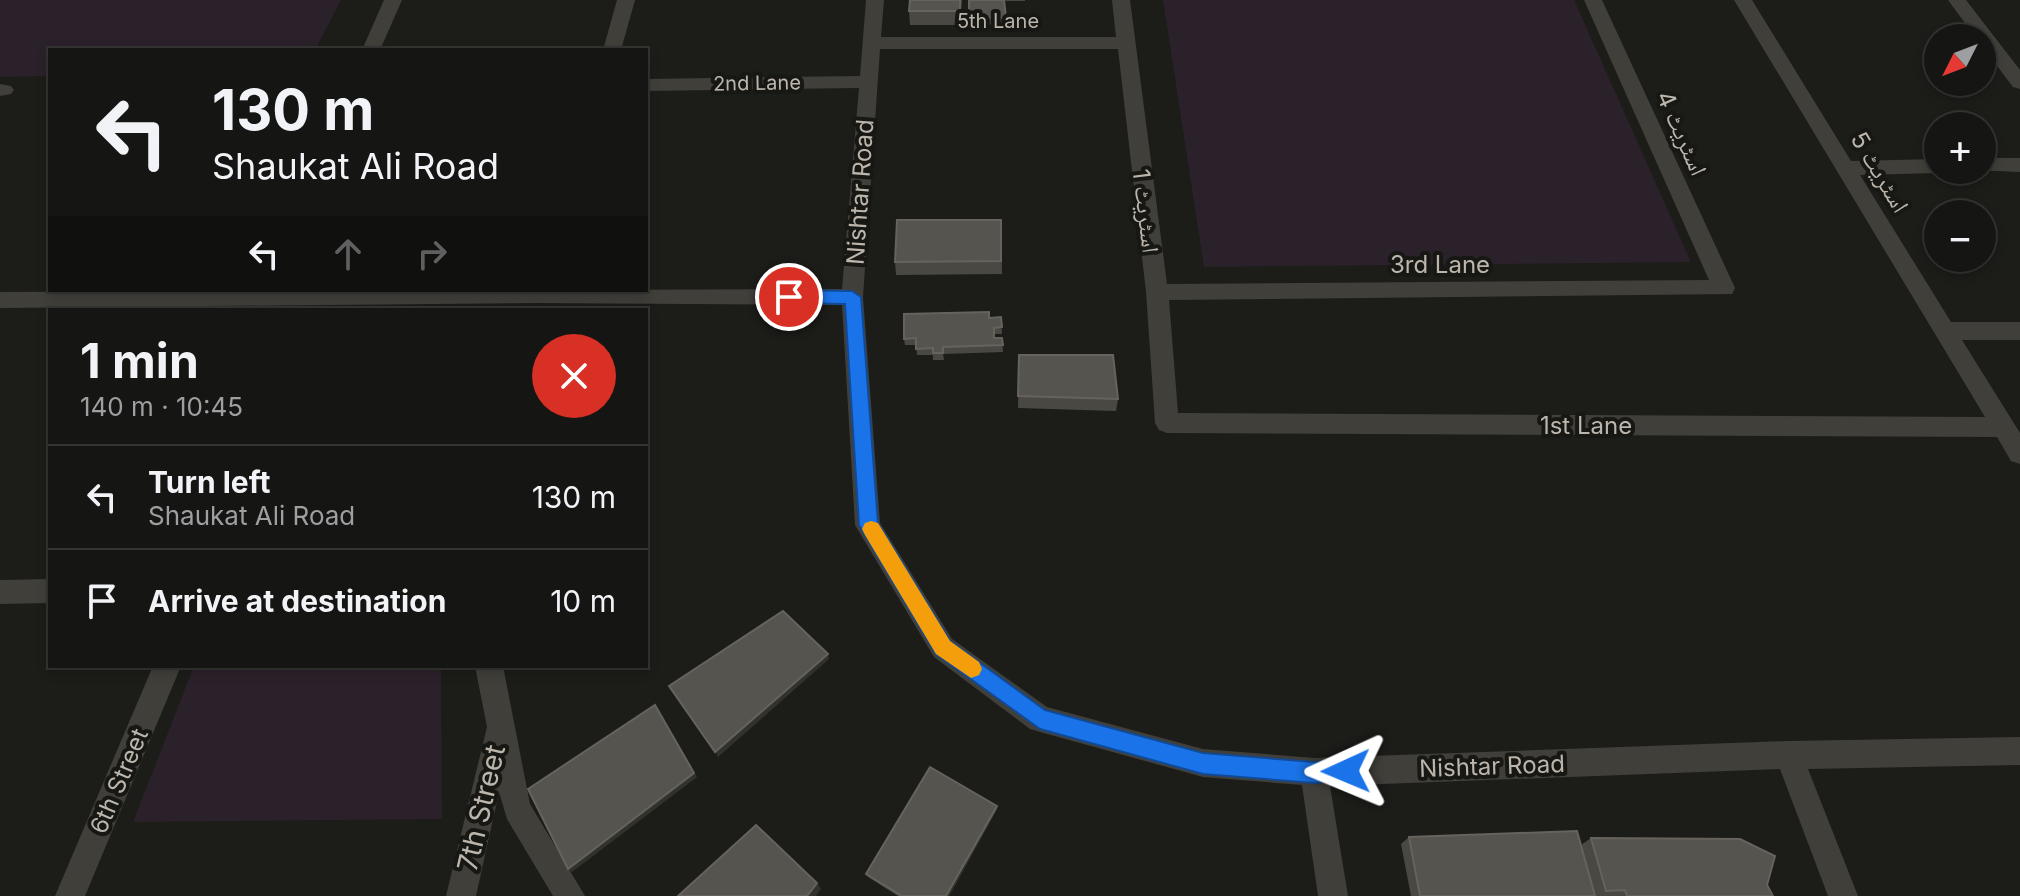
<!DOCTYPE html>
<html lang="en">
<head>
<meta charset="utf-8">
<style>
	:root { --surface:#151513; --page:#1e1e1c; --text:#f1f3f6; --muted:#9d9fa0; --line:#343433 }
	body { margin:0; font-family:Inter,"Noto Naskh Arabic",sans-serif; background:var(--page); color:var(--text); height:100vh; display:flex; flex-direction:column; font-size:30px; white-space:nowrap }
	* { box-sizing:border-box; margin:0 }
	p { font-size:26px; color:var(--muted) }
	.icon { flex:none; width:44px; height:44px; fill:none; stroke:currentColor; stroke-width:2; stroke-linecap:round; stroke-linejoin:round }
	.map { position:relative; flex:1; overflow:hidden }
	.panel { position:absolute; left:48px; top:308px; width:600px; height:360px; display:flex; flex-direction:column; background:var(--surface); border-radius:0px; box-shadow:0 4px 12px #0003,0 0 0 2px var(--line) }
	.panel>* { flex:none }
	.banner { position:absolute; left:48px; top:48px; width:600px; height:244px; border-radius:0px; box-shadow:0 4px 12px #0003,0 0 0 2px var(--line); background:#151513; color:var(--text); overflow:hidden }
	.needle { width:52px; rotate:228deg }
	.buttons { position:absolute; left:1924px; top:24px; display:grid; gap:16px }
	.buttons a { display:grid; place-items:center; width:72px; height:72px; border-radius:50%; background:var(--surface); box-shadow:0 4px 12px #0003,0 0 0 2px var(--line); font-size:40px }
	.pin { position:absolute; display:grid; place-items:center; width:68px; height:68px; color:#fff; margin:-34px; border:4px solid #fff; border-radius:50%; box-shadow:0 2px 8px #0007 }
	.me { position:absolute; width:88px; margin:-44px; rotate:269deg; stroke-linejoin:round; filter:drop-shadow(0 0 6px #0008) }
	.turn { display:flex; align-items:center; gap:28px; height:168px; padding:0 32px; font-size:36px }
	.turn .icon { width:104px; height:104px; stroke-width:2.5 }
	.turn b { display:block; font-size:56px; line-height:68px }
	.lanes { display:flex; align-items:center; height:76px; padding:0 32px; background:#0003; justify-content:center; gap:40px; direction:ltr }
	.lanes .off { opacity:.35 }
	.round { display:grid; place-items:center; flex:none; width:84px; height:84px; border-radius:42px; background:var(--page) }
	.headline { display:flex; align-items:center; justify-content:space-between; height:136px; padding:0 32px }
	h1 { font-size:48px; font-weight:700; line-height:60px }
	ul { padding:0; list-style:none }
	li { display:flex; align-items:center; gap:24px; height:104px; padding:0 32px; border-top:2px solid var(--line) }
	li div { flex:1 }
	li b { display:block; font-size:30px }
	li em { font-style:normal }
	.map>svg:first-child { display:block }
	.green { fill:#2b212a }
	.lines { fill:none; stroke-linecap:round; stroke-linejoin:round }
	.minor { fill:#413f3a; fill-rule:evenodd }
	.wall { fill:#4a4843 }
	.shaded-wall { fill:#32322d }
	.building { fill:#56544e; stroke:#66635d; stroke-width:2 }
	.route { fill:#1a73e8; stroke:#114b97; stroke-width:2 }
	.slow { fill:#f59e0b }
	.labels { text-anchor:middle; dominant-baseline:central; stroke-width:8; stroke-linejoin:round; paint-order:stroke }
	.far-street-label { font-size:20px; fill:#bcb5ab; stroke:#171714 }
	.street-label { font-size:24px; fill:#bcb5ab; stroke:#171714 }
	.near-street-label { font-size:28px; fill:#bcb5ab; stroke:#171714 }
</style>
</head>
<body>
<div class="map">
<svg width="2020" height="896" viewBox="0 0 2020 896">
	<rect width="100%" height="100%" fill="#1c1c19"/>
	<!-- green -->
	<g class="green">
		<polygon points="0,0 341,0 315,50 50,50 50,76 0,77"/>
		<polygon points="1163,0 1574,0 1691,262 1204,267"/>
		<polygon points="194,666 441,666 442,819 133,822"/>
	</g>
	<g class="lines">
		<!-- minor -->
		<g class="minor">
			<polygon points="384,0 402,0 380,50 362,50"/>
			<polygon points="617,0 635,0 621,50 603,50"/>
			<polygon points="866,0 884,0 881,37 1116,37 1112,0 1130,0 1167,284 1709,280 1584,0 1602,0 1735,288 1732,294 1169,300 1178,413 1985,417 1734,0 1752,0 1851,161 1938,159 1938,170 1946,170 1938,173 1860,175 1951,322 2020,322 2020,340 1962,340 2020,433 2020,464 2011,461 1997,437 1167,433 1159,430 1155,423 1146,292 1118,49 880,49 863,297 880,523 952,639 1047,707 1203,749 1314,758 1789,741 2020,737 2020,765 1808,769 1858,896 1828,896 1780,769 1330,786 1348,896 1318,896 1302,785 1203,777 1040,732 1030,729 934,657 855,525 842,305 538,303 0,308 0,292 842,289 859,88 646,91 646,79 860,76"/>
			<polygon points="1948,0 1966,0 2020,70 2020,89 2013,87 1982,46 1982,38 1976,38"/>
			<polygon points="0,84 11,86 14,90 11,94 0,96"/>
			<polygon points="1982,158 2020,158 2020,172 1975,170 1982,170"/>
			<polygon points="50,579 50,603 0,604 0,580"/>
			<polygon points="153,666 181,666 85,896 55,896"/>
			<polygon points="475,666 503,666 530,804 585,896 553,896 507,819 499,792 476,896 446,896 487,727"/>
		</g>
	</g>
	<!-- wall -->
	<g class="wall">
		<polygon points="910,0 962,0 960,25 910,25 909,11"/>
		<polygon points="969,0 1025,0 1025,1 1004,1 1006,25 969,24"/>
		<polygon points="1001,220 1002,274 896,275 895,262"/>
		<polygon points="1001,317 1002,334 994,334 994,338 1002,338 1003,352 943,354 944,360 933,360 933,355 917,355 916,345 905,345 904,339 989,318"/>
		<polygon points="1019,355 1118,399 1116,411 1018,408"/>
		<polygon points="997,806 997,809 949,896 898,896 868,877 866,874"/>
		<polygon points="1409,837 1581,845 1591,838 1767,885 1773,896 1411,896 1401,844"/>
	</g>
	<!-- shaded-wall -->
	<g class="shaded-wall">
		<polygon points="828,654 829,659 718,757 715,752"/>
		<polygon points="655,705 697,777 572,872 568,869"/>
		<polygon points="997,806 997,809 949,896 946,896"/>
		<polygon points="817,883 821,889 816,896 807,896"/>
	</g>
	<!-- building -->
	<g class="building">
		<polygon points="910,0 960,0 960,11 909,11"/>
		<polygon points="969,0 1004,0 1006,18 969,17"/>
		<polygon points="897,220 1001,220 1001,261 895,262"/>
		<polygon points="989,312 989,318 1001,317 1002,327 994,328 994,338 1002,338 1003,345 943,347 943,353 933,353 933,348 916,349 916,338 904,339 904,314"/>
		<polygon points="1019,355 1113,355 1118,399 1018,396"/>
		<polygon points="783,611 828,654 715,752 669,686"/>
		<polygon points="655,705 694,773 568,869 528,789"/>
		<polygon points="930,767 997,806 946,896 902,896 866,874"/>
		<polygon points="756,825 817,883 807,896 678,896"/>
		<polygon points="1577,831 1595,896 1420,896 1409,837"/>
		<polygon points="1591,838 1740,839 1775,856 1767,885 1773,896 1627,896 1625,890 1606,891"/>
	</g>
	<!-- route -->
	<polygon class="route" points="789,290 852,291 861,297 878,523 950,641 1045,710 1203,753 1314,762 1346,761 1354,764 1357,771 1354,779 1314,783 1203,774 1040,729 936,654 859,525 845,304 789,303 781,297"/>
	<!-- slow -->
	<polygon class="slow" points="871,521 878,523 950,641 979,662 982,669 979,675 971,678 936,654 865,535 862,529 865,523"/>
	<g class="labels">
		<!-- far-street labels -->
		<g class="far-street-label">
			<text x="998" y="21">5th Lane</text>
			<text transform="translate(757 83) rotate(-1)">2nd Lane</text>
		</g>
		<!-- street labels -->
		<g class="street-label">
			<text transform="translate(1682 133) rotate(66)">اسٹریٹ 4</text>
			<text transform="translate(1880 172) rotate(59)">اسٹریٹ 5</text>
			<text transform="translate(860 192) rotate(-86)">Nishtar Road</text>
			<text transform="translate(1146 211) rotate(83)">اسٹریٹ 1</text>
			<text x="1440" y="264">3rd Lane</text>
			<text x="1586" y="425">1st Lane</text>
			<text transform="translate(1492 766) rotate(-2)">Nishtar Road</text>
			<text transform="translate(119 781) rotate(-67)">6th Street</text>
		</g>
		<!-- near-street labels -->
		<g class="near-street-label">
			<text transform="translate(481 808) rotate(-77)">7th Street</text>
		</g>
	</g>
</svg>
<div class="buttons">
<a><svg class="needle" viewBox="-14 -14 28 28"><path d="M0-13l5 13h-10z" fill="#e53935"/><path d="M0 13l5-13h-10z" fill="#9d9fa0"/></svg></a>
<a>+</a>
<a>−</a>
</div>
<div class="pin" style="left:789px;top:297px;background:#d93025"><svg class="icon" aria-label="arrive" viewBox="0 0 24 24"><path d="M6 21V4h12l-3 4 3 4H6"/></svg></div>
<svg class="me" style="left:1346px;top:771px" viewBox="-20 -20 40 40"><path d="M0-17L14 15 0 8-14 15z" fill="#1a73e8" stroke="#fff" stroke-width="4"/></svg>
<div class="banner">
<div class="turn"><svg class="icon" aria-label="left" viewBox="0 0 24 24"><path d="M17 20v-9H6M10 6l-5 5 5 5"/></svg><div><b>130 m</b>Shaukat Ali Road</div></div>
<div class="lanes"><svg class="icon" aria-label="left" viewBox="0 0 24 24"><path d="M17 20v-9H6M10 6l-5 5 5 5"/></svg><svg class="icon off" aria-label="ahead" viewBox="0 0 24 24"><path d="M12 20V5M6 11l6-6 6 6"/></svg><svg class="icon off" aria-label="right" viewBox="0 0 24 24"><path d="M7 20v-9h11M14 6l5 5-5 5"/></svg></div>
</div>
<section class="panel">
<div class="headline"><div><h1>1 min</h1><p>140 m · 10:45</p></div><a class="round" style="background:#d93025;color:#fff"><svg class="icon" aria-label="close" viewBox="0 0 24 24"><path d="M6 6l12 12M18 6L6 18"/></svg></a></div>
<ul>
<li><svg class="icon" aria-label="left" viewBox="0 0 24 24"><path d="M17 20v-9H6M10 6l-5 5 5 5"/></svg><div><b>Turn left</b><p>Shaukat Ali Road</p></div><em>130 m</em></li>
<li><svg class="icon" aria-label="arrive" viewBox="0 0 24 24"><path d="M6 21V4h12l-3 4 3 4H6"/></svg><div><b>Arrive at destination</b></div><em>10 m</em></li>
</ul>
</section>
</div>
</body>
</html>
